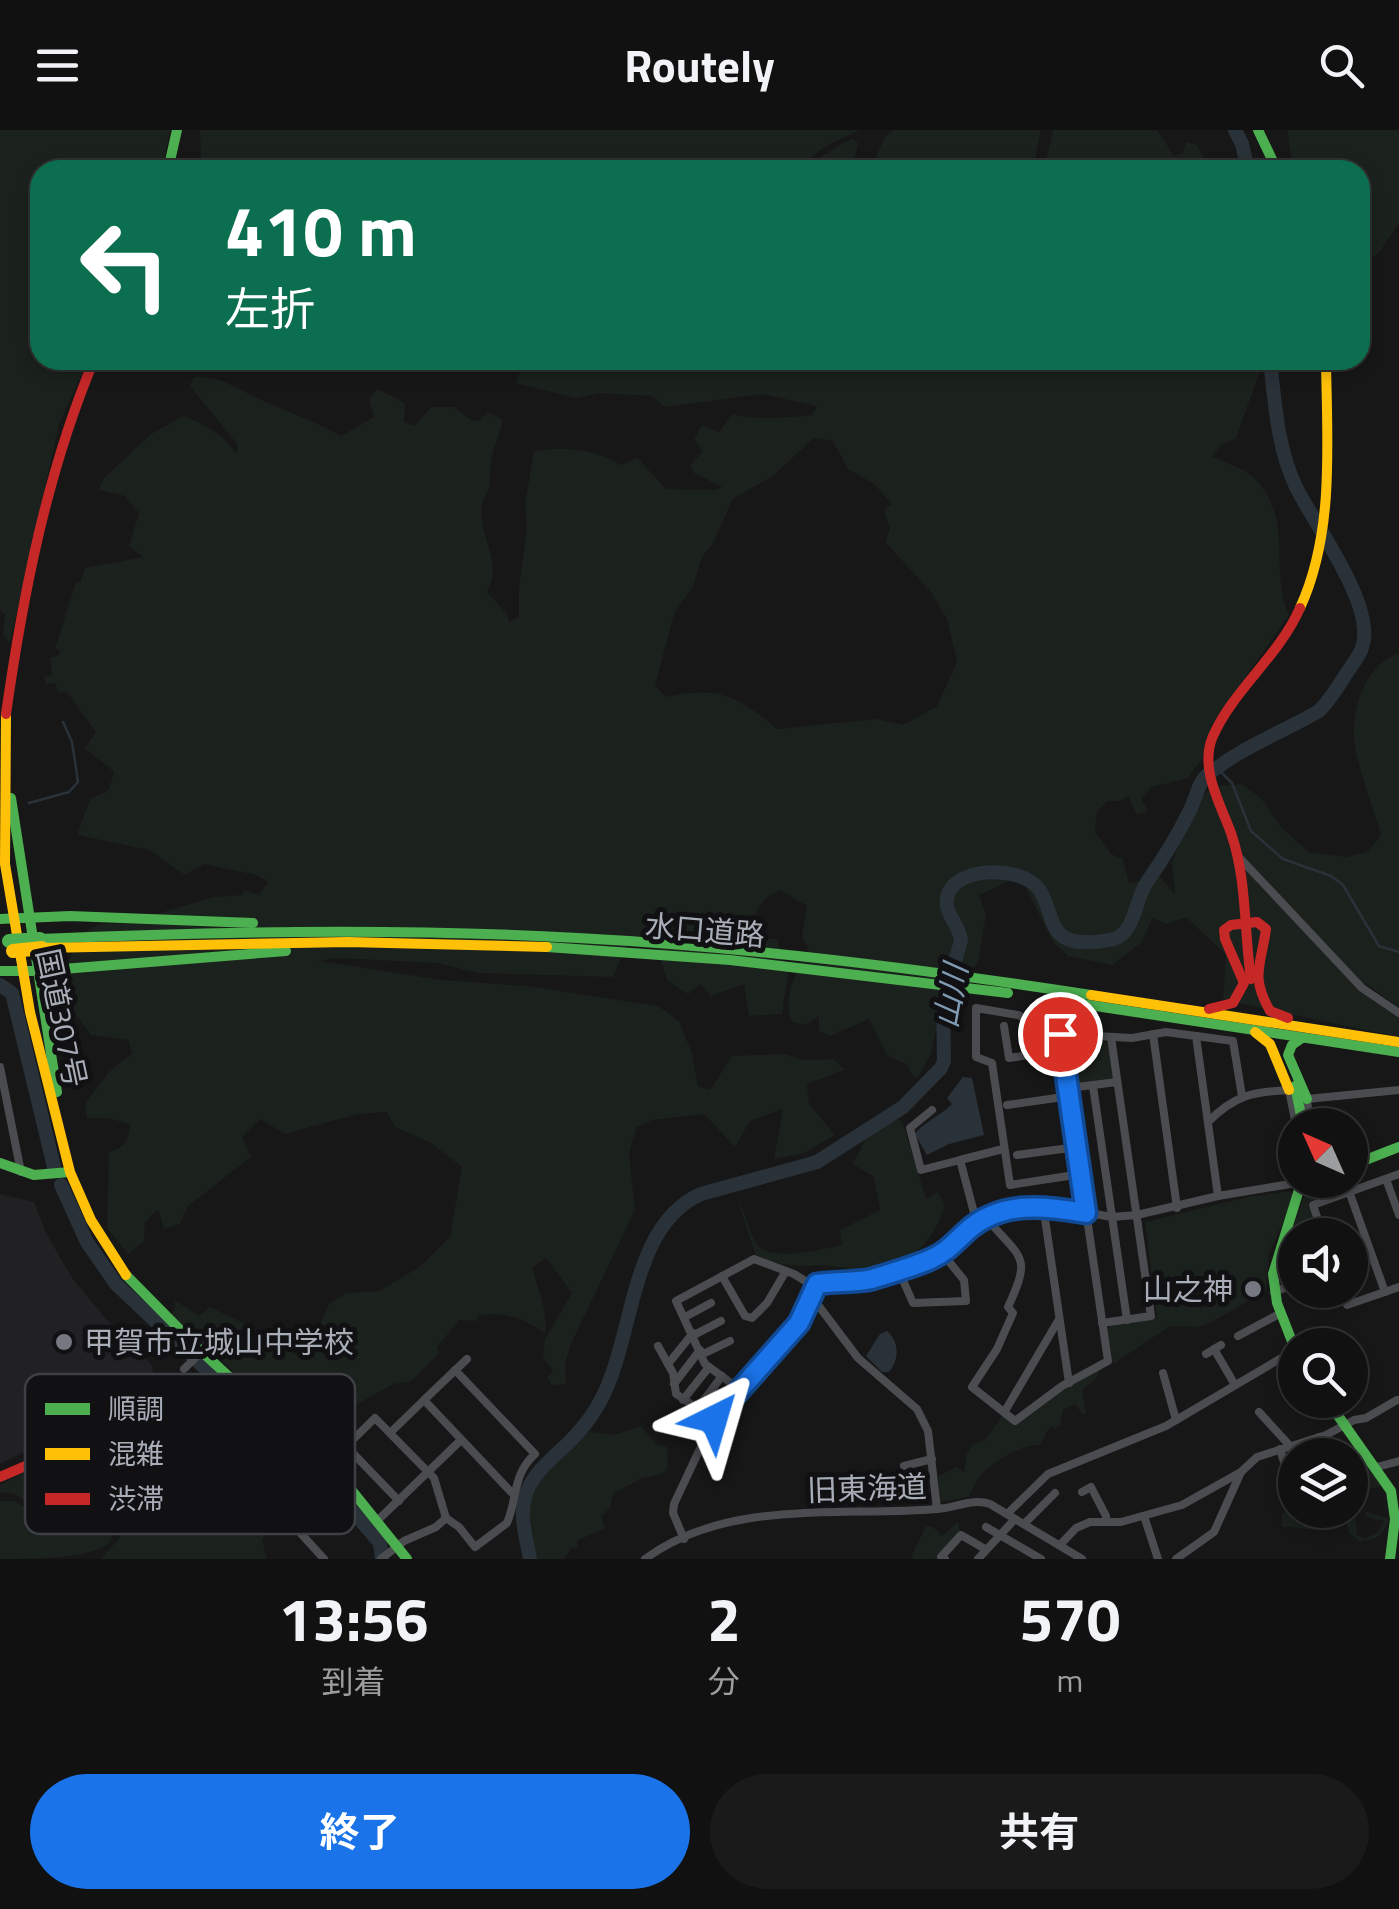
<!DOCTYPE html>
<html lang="ja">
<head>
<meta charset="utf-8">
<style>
	:root { --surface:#111; --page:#1a1a1a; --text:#f1f3f6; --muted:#9c9d9f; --line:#303131; --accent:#1a73e8 }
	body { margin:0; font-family:"Titillium Web","Noto Sans JP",sans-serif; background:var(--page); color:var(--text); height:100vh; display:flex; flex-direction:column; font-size:38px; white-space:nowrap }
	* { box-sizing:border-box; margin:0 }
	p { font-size:32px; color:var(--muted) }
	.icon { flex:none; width:55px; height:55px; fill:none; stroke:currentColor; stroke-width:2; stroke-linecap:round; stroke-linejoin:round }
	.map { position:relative; height:1429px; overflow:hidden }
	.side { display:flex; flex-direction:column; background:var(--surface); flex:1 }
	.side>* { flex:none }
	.hud { position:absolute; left:30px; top:30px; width:1340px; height:210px; border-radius:30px; box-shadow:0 5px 15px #0003,0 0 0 2px var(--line); background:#0b6e4f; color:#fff; overflow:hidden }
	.needle { width:65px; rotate:315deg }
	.tools { position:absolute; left:1278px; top:978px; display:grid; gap:20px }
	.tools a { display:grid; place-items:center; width:90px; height:90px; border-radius:50%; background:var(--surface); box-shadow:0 5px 15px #0003,0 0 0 2px var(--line); font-size:50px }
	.pin { position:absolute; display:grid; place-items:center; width:85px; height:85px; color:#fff; margin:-42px; border:5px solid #fff; border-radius:50%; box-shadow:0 2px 10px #0007 }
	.me { position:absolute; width:110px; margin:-55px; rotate:40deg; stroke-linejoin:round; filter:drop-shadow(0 0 8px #0008) }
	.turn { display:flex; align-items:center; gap:35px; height:210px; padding:0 30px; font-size:45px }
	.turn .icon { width:130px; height:130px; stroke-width:2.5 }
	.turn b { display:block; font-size:70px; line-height:85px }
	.eta { display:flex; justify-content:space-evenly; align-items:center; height:170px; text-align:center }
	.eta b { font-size:60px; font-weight:700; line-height:70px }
	.primary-button { display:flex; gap:20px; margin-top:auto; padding:20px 30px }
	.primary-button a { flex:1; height:115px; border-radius:60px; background:var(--accent); color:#fff; font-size:40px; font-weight:700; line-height:115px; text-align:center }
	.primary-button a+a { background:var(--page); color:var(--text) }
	header { display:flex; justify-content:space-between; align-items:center; height:130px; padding:0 30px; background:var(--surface); font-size:45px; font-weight:700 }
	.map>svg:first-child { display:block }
	.built { fill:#212124 }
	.green { fill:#1b211c; fill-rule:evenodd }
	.water { fill:#2a3239 }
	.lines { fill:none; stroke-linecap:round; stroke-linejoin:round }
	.stream { stroke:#2a3239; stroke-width:2.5 }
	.river { stroke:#2a3239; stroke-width:14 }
	.street { stroke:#4b4c50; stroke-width:8 }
	.fast { stroke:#4caf50; stroke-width:10 }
	.slow { stroke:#ffc107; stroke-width:10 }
	.jam { stroke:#c62828; stroke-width:10 }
	.fast-bridge { stroke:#4caf50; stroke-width:14 }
	.slow-bridge { stroke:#ffc107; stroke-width:14 }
	.route-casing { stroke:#114b97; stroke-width:25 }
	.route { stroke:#1a73e8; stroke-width:18 }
	.poi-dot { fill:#757880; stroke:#111113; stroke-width:4 }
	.labels { text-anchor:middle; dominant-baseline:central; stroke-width:10; stroke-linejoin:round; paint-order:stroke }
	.street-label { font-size:30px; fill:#a8adb8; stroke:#111113 }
	.poi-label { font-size:30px; fill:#a8adb8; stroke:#111113; text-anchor:end }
	.water-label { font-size:32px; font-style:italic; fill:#7f9bb3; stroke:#111113 }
	.key { fill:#111113; stroke:#3e4045; stroke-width:2.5 }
	.key-label { font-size:28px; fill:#a8adb8 }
</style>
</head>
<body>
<header><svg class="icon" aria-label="menu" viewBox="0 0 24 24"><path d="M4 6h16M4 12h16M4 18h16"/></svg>Routely<svg class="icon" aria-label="search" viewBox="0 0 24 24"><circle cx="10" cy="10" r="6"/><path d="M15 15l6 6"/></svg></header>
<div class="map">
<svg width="1399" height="1429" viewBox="0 0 1399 1429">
	<rect width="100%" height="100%" fill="#171717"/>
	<!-- built -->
	<polygon class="built" points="0,1064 34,1072 46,1103 72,1148 106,1189 152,1235 157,1270 106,1281 0,1334"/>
	<!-- green -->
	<g class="green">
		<polygon points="0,0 170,0 162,40 40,40 40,230 88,230 59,295 10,513 3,505 5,484 0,480"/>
		<path d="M200,0h660l-36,17 -19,16c15,-2 31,-18 47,-24l6,4 -6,27h-441l-18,-6 -29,6h-25l-32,-10 -24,10h-82z"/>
		<polygon points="893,0 1041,0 1035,29 1039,40 870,40 885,7"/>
		<polygon points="1053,0 1157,0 1174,26 1182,23 1187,12 1197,15 1210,40 1044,40"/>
		<polygon points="1287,0 1399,0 1399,93 1380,121 1360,140 1360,40 1293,40"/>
		<path d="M541,230h723l-28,78 -15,7 -9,11c14,8 31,11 42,22 42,42 14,92 35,137l-79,113 -4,26 -18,24 -36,9 -11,11 7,13 -11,4 -9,-19 -6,5h-14l-11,10 -2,21 16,22 12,5 6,24 31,-6 15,17 -3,-32 22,-57 19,-19 29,-2 19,14 22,31 26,23 37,5 21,-5 14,-17c-7,-25 -26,-74 -27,-98 -1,-34 12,-72 45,-84v355l-34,-25 -2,7 36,26v21l-176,-37 3,-45 -40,-38 -19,7 -15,-6 -10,24 -30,23 -44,-9 -15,-14 -33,-66 -41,19 7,20 -8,47 -38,48 -9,43 -13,25 -5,-2 -6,-11 -20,-10 -18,-36 -39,17 -11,-5v-15l-13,9 -14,-3c-10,-22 4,-53 17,-72l-7,-14 5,-30 -27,-16c-24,12 -25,22 -27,47l24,2 11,35 -6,40 -33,2 -5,-32 -33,12 -10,-12 -13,10 -21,-14 -14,-44 -23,1 -17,40 -135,-4 -41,-10 -101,-5 -17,3 123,19 85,6 131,20 21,15 13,32 6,33 12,4 22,-34 54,-2 16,6 32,-1 10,11 -37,14 2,20 26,31 -31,18 -30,6 9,-50 -33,12 -15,26 -31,-33 -52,6 -16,8 -7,26 6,56 -65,136 -5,19 1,19 -14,1 -5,-7 6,-7 -10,-14 2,-18 27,-46 -26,-35 -13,9c4,24 15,41 12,66 -20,-14 -43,-23 -67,-17l-2,5 -17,-1 -22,27 3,6 -30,29 -17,2 -37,21 -43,38 -143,-128 5,-6v-9l24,16 11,-9 56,27 17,2 4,14 13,6 16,-21 13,-31 17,-11 33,-2 42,-25 29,-29 12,-70 -31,-24 -36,-16 -8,-15 -29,2 -73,20 -25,-15 -18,18 9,20 -63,49 -8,18 -16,5 -6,-20 -13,13 -1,19 -16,13 -21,-26 2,-76c16,-4 20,-12 21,-28l-23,-6h-20l-2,-15 25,-32 22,-18 -4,-13 -37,-5 -11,-15 -23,-15 2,-19 20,-50 20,-12 27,-1 88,-26 28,-2 3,-5 14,5 9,-13 -12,-7 -52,-11 -19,11 -36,-25 -72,-15 13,-36 19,-9 5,-18 -29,-24 11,-16 -29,-40 -9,1 -3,-10 -9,1 -2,-7 8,-2 -2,-17 9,-3 1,-5 -5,-1 21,-67 4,1 5,-15 58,-11 -14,-11 10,-33 -14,-17 -26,-6 4,-11 48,-45 32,-18c22,8 40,18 53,37l2,-8 -48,-59 4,-9c27,-3 50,16 74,26 25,11 49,19 73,33l33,-19 -5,-19 9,-9 27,14 -1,19 10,4 17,-19h23l17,13 8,1 9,-9 15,8c-8,29 -13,30 -13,62 -1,11 -10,20 -9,31 2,28 21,53 6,79l20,22 2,8 10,-5v-30l8,-59 -2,-25 9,-52c30,-5 61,-2 87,14l17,-7 28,31 49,1 7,-3 -28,-14 -4,-7 13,-15 -9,-11 8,-15 17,7 14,-18c17,7 58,3 79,1l5,-9 -55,-12 -97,13 -13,-11 -52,-3 -24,5 -60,-15 3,-9zM814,308l19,3 15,28 26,15 18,20 -8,7 6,18 -5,13 46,50 16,27 10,43 -20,44 -34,19 -27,-6 -99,10c-39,-33 -59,-44 -111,-32l-11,-11 19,-72 19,-28 9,-29 10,-12 21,-46 40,-23z"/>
		<polygon points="1069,908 1103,910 1109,915 1114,948 1111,951 1074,956 1071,953 1065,913"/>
		<path d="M895,987l8,6 23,76 12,-7 7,13c-14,46 -45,67 -92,70l-6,-7c-34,-7 -59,6 -92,-14l-17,-54c9,13 10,31 19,44 13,19 66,5 85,1l-2,-15 40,-20 -6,-33 -21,-13 16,-33z"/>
		<polygon points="1322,1051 1327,1066 1308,1073 1318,1105 1295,1105 1295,1149 1278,1155 1276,1142 1308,1056"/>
		<polygon points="1290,1061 1293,1065 1291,1075 1269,1124 1266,1161 1210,1193 1198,1197 1170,1196 1113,1234 1107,1200 1111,1195 1157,1188 1145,1092 1248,1067"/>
		<path d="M1101,1238l-5,11 -14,11 4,24 -3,1 -8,-11 -12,6 -3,15 -5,4 -5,-3 -10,19c-18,-1 -47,17 -59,30 -5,6 -9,16 -13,22l-28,5 -2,-26 18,-9 8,5 3,-19 5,-8 13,-5 18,-25 12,10 46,-34z"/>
		<path d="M641,1296l16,19 10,2 1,20 -6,7 -20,4 -29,16 -3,14 -9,8 4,12 -28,13 1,8 -6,-1 -9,11h-28c-21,-81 0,-76 51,-128l28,4z"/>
		<path d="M189,1301l28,5 32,48 30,34 -17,22 5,19h-166l19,-22c-4,-46 -50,-29 -84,-27 -10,-9 -21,-20 -36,-17v-8l63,-32 46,-18z"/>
		<path d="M1350,1324l19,12 12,20 -28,7 4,42 8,4 14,-8 5,-10 -18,-4 -1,-6 24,8c-6,17 -12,21 -30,22l-10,-9 -3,-10 -31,8 -33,-4v-11l13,-26v21h55v-55h-4z"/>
		<path d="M0,1371h14l27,16 63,-2c8,9 13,17 5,28 -17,16 -81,16 -109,16z"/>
		<polygon points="958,1392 960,1401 935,1429 912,1429 913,1422 926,1396 933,1397 942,1406"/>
	</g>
	<!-- water -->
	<g class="water">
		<path d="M963,947l9,1 12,57 -35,9 -22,11 -12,-21c8,-12 26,-18 37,-30l-5,-6z"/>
		<path d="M887,1201c12,11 13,27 2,41h-7l-16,-16 14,-22z"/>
	</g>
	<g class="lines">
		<!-- stream -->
		<g class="stream">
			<polyline points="1218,639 1232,653 1251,701 1283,729 1331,746 1343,755 1379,816 1399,822"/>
			<polyline points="29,673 69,662 78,652 72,612 63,592"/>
		</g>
		<!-- river -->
		<g class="river">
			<polyline points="1235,0 1242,14 1248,40"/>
			<polyline points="0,855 12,863 54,1037"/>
			<polyline points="61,1055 87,1112 116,1154 245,1276"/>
			<polyline points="263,1293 356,1385 380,1413 382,1429"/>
			<path d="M530,1429c-4,-23 -12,-45 -3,-68 9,-22 29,-35 45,-52 18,-18 32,-41 40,-65 22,-59 25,-152 89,-180l116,-32 86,-55 38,-39 3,-7 -1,-61 18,-59c-1,-16 -17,-27 -14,-43 6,-33 75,-32 91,-10 11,13 11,37 23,47 12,11 39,7 53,4 21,-6 21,-40 33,-57 16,-23 31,-47 43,-72 5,-10 9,-28 16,-34 34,-28 75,-43 113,-65 11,-11 19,-24 27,-37 5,-8 13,-17 16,-26 15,-42 -48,-124 -66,-161 -19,-40 -21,-84 -26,-127"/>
		</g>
		<!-- street -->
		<g class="street">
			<polyline points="1236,724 1362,858 1399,883"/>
			<polyline points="1004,896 1009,928 1063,920"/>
			<polyline points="1153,904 1177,1078"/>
			<polyline points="1196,906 1233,911 1242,966"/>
			<polyline points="0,937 21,1042"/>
			<polyline points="1093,956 1127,1190"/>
			<polyline points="1069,958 1117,952"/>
			<polyline points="1007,975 1070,966"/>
			<polyline points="932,980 910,998 921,1040 960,1030"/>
			<path d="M1208,992c27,-27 44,-30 81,-32l7,35"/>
			<polyline points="1310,995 1307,969 1399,960"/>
			<polyline points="1017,1025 1077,1017"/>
			<polyline points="1081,1044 1010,1055 992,933 976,927 976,878 1018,885 1060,904 1132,908 1166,902 1196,906 1218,1066"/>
			<polyline points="1386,1049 1399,1085"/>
			<polyline points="1345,1050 1385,1162"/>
			<polyline points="1043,1075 1069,1253"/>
			<path d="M987,1089c35,41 45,36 21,88l5,6 -16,36 -25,38 43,34 47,-35 46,-25 -48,-327"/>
			<polyline points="977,1094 960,1030 1003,1019"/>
			<polyline points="1323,1105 1313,1075 1399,1044"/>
			<polyline points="898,1139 913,1173 966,1171 964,1150 942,1123"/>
			<polyline points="722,1146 745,1186 752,1188 767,1173 786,1141"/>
			<polyline points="1342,1160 1347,1175 1399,1157"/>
			<polyline points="1274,1162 1295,1154"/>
			<polyline points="812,1167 858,1228 917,1279 928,1301 937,1379"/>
			<polyline points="685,1187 711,1173"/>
			<polyline points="1102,1193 1151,1186 1111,907"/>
			<polyline points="694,1205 721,1191"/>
			<polyline points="1238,1206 1281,1183"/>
			<polyline points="658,1216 673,1243 676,1264 714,1289"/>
			<polyline points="1214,1219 1235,1255"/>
			<polyline points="1206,1224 1221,1215"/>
			<polyline points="701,1225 730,1211"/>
			<polyline points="668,1234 693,1203"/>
			<polyline points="184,1239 202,1221"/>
			<polyline points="1163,1243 1176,1290"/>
			<polyline points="674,1254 700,1220"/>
			<polyline points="739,1259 705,1234 676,1171 754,1129 794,1144 815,1157"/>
			<polyline points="424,1270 467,1229"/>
			<polyline points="683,1270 709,1237"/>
			<polyline points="698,1278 722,1246"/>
			<polyline points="1005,1281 1058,1191"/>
			<polyline points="1259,1282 1290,1316"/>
			<polyline points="224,1299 257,1355 324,1429"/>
			<polyline points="390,1303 424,1270 512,1363"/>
			<polyline points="1319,1307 1323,1325"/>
			<polyline points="346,1316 399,1371"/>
			<polyline points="1280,1319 1292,1358 1295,1354"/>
			<polyline points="326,1336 375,1288 434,1348 446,1388 436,1397 404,1411 381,1429"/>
			<polyline points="904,1336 932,1329"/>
			<polyline points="1377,1337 1399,1331"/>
			<polyline points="1082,1362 1091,1357 1106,1386 1106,1392"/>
			<polyline points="1007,1384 1048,1344 1166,1296 1295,1220"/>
			<polyline points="1144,1386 1158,1429"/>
			<path d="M446,1388l13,9 16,20 32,-24c11,-26 5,-48 28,-69l-80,-84"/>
			<polyline points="378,1390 461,1310"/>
			<polyline points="1024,1394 1055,1363"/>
			<polyline points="986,1397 1041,1429"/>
			<polyline points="684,1409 673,1383 674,1374 714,1289 799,1193 817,1154 869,1149 928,1130 960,1111 964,1103 977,1094 997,1084 1027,1076 1043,1075 1112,1087 1137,1085 1218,1066 1302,1052"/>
			<polyline points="1060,1415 1076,1398 1090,1392 1121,1392 1182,1375 1241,1342 1257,1327 1326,1305 1354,1290 1366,1288 1397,1270"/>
			<path d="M645,1429c83,-61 196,-42 292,-50 19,-1 35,-11 53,-5l92,55"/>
			<polyline points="945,1429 941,1427 961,1405 985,1419"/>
			<polyline points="978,1429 1015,1389"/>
			<polyline points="1176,1429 1214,1402 1241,1342"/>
		</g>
		<!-- fast -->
		<g class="fast">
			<polyline points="1258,0 1277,40"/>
			<polyline points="168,40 177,0"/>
			<polyline points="11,668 57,962"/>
			<polyline points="0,789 70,786 253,793"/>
			<path d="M40,809c179,-8 359,-11 538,-1 172,9 343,31 513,57"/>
			<polyline points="547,817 730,830 1008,863"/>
			<polyline points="0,841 38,841 286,821"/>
			<polyline points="1069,872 1399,922"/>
			<polyline points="1302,908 1292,915 1288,925 1307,969"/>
			<polyline points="1295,956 1303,995"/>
			<polyline points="0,1033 34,1045 70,1042"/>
			<polyline points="1350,1036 1399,1017"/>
			<polyline points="126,1145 199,1219 353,1362 407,1429"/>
			<polyline points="1295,1219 1277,1173 1273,1144 1302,1050"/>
			<polyline points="1327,1270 1391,1361 1395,1389 1390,1429"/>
		</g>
		<!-- slow -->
		<g class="slow">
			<path d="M1300,478c35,-76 27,-167 26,-248"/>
			<polyline points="6,584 5,734 30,882 70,1042 91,1090 126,1145"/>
			<polyline points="42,818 348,812 547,817"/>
			<polyline points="1091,865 1399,912"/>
			<polyline points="1255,902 1270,914 1289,960"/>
		</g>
		<!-- jam -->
		<g class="jam">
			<path d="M6,584c17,-120 41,-242 88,-354"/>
			<path d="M1251,849c-7,-48 -4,-100 -20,-146 -11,-30 -32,-65 -18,-97 21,-47 66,-80 87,-128"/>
			<path d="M1209,879l24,-6 11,-20 -19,-44 -1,-9 7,-5 26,-3 9,7c-5,37 -16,47 4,82l18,7"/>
			<polyline points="0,1347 107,1301 224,1299 242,1295 263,1276"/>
		</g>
		<!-- fast-bridge -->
		<polyline class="fast-bridge" points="9,811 40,809"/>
		<!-- slow-bridge -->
		<polyline class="slow-bridge" points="13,821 42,818"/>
	</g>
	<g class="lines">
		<!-- route casing -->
		<g class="route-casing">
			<path id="route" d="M714,1289l85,-96 18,-39c18,-3 38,-1 55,-5 19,-6 41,-12 59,-20 16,-7 25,-18 36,-28 34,-31 79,-25 119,-18l-26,-179"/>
		</g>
		<!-- route -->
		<use href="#route" class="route"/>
	</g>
	<!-- markers -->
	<g class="poi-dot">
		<circle cx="1253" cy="1159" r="10"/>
		<circle cx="64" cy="1212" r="10"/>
	</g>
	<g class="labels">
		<!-- street labels -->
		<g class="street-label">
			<text transform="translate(705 800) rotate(5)">水口道路</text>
			<text transform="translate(62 888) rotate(78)">国道307号</text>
			<text transform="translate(867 1358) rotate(-2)">旧東海道</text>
		</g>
		<!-- poi labels -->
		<g class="poi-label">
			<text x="1233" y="1159">山之神</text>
			<text x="84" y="1212" text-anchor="start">甲賀市立城山中学校</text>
		</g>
		<!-- water labels -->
		<g class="water-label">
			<text transform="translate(950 866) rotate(-80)">山川</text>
		</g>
	</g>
	<!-- legend -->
	<rect x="25" y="1244" width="330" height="160" rx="15" class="key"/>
	<rect x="45" y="1273" width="45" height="12" fill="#4caf50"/>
	<rect x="45" y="1318" width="45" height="12" fill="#ffc107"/>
	<rect x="45" y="1363" width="45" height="12" fill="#c62828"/>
	<g class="key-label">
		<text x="108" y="1289">順調</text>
		<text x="108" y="1334">混雑</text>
		<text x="108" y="1379">渋滞</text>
	</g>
</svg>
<div class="tools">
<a><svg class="needle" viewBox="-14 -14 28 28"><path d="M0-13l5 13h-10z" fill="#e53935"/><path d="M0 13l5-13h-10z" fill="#9c9d9f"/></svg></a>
<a><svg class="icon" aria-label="sound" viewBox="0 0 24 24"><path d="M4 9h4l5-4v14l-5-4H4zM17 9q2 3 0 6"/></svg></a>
<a><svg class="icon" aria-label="search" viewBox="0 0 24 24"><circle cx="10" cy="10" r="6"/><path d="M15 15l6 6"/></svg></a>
<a><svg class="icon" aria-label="layers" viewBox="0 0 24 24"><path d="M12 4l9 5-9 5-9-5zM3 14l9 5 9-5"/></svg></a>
</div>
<div class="pin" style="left:1060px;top:904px;background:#d93025"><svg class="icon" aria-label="arrive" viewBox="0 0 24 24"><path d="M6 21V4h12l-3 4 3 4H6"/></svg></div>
<svg class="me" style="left:714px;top:1289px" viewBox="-20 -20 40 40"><path d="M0-17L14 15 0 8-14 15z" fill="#1a73e8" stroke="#fff" stroke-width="4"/></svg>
<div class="hud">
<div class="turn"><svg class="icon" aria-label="left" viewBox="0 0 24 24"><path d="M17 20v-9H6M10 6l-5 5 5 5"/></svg><div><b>410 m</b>左折</div></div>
</div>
</div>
<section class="side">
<div class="eta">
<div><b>13:56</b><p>到着</p></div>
<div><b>2</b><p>分</p></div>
<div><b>570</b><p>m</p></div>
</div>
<div class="primary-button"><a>終了</a><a>共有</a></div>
</section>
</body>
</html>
